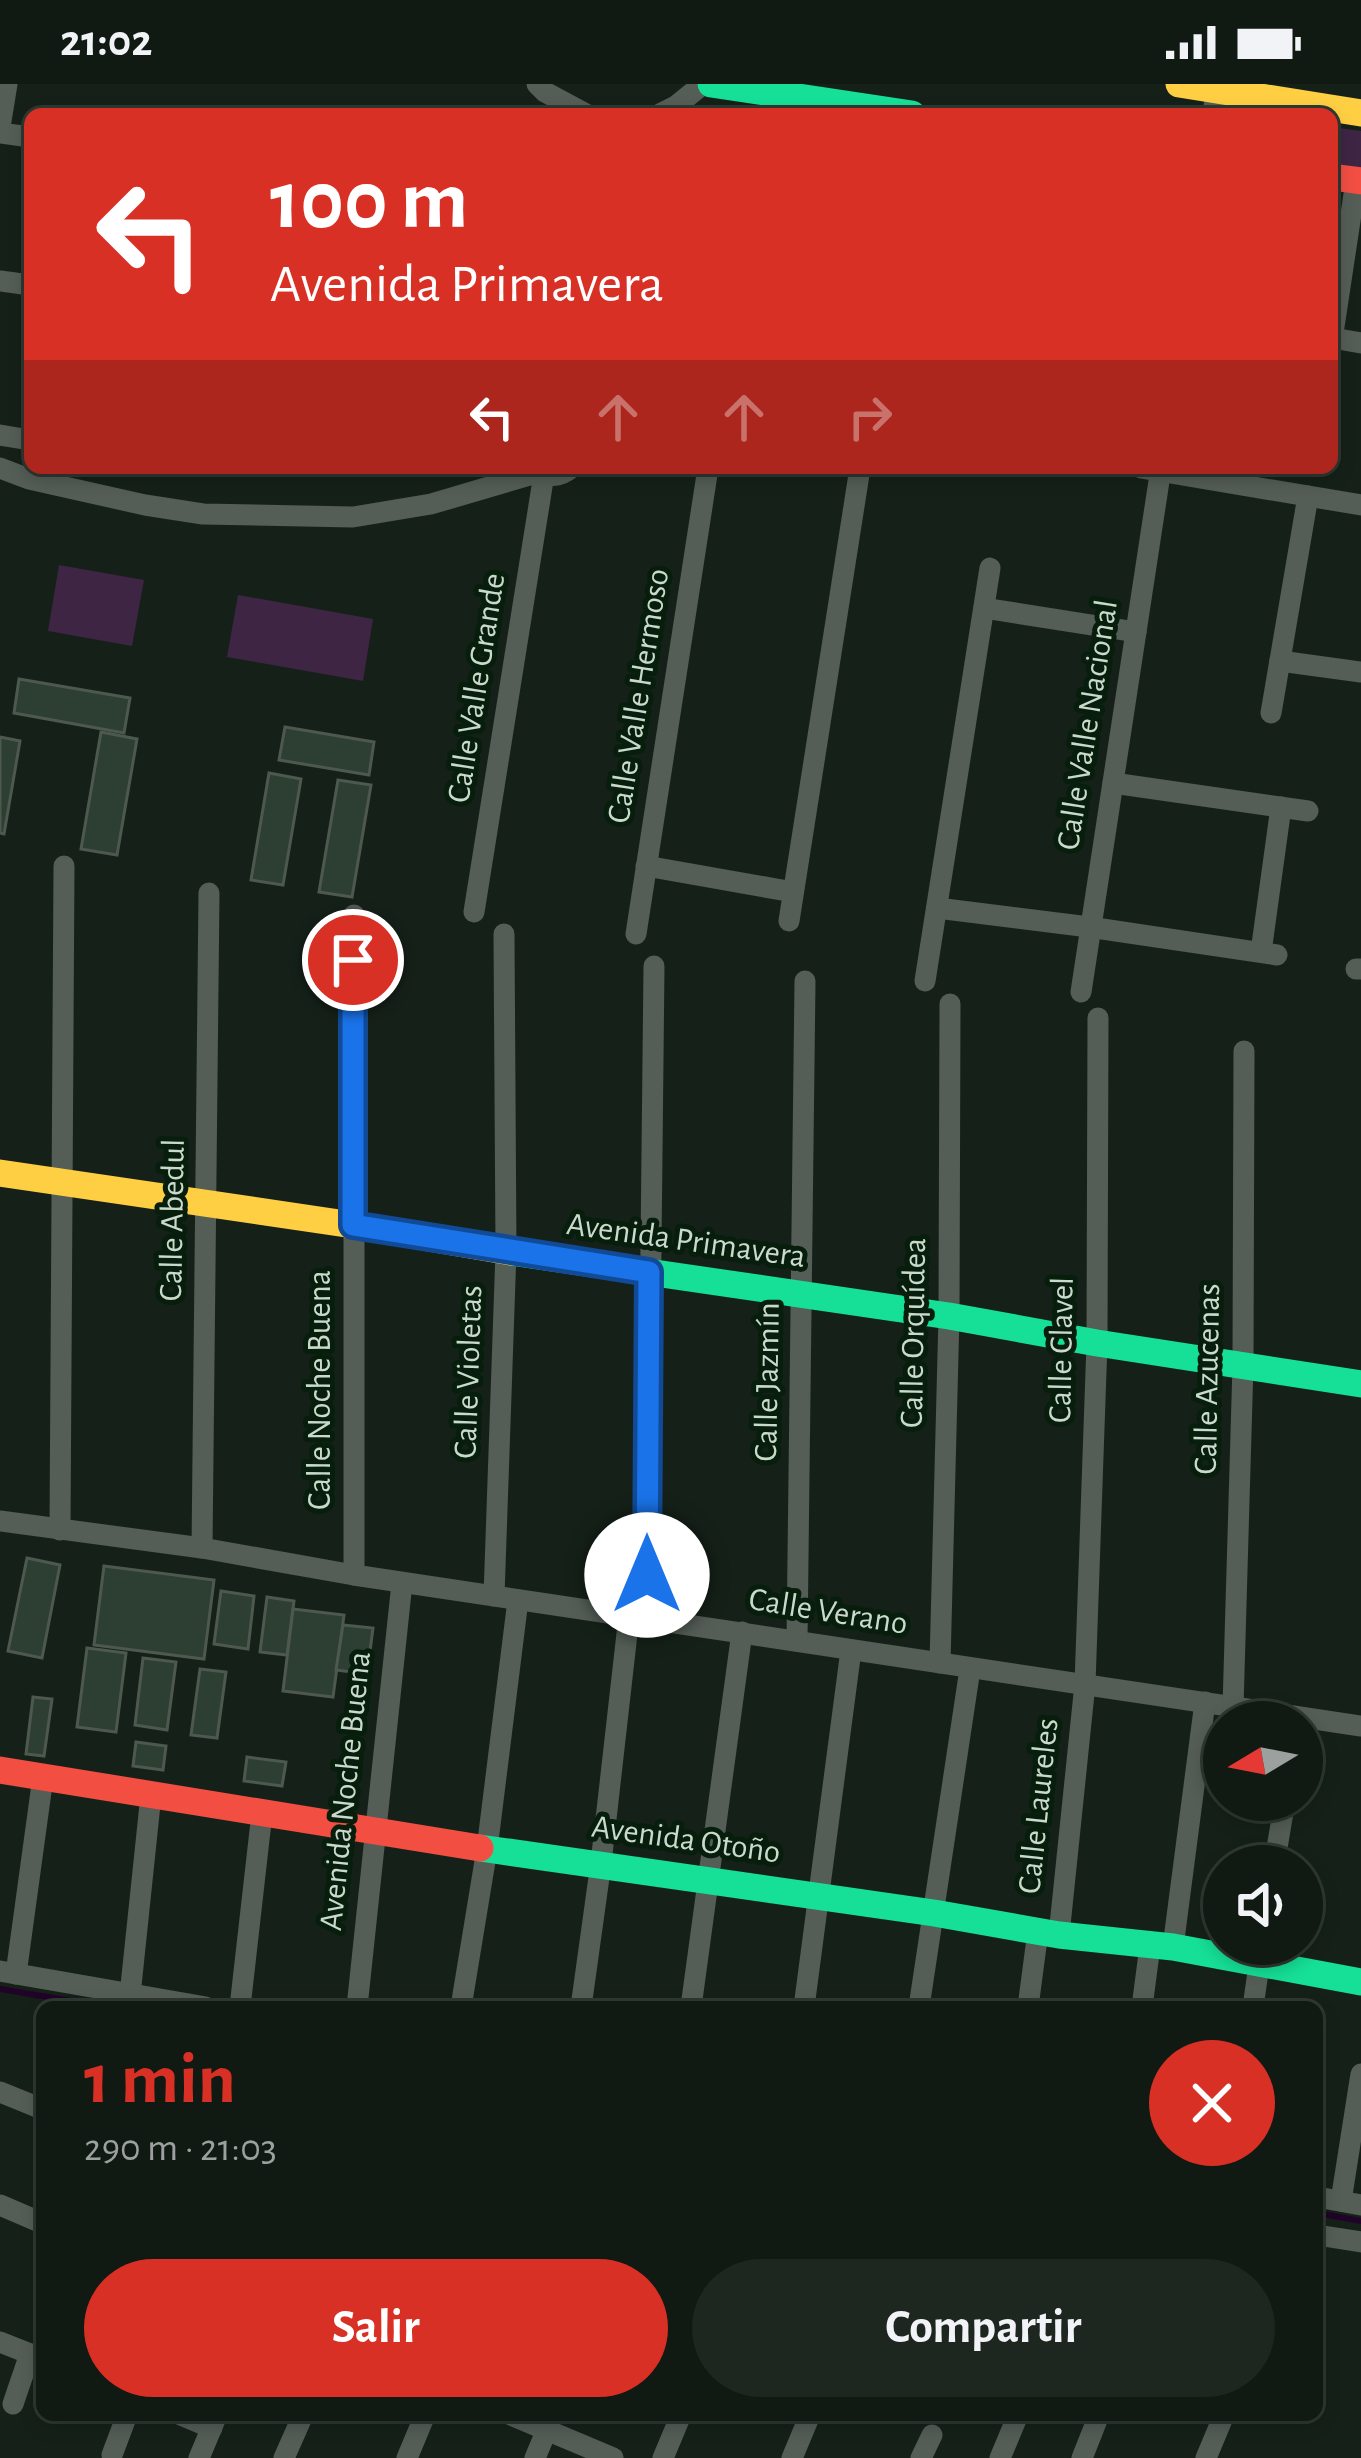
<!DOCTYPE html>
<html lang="es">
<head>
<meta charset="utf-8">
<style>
	:root { --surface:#101912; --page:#1e2620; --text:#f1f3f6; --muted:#9ca09f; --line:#303832; --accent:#d93025 }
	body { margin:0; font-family:"Alegreya Sans",sans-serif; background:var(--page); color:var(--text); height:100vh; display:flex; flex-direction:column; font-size:45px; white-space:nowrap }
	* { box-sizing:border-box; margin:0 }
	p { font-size:39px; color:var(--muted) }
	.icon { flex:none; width:66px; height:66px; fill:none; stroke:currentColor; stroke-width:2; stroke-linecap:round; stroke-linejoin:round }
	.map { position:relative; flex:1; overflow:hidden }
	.panel { position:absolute; left:36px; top:1917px; width:1287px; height:420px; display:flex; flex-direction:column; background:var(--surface); border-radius:18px; box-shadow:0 6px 18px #0003,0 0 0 3px var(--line) }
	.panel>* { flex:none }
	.guide { position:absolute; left:24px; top:24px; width:1314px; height:366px; border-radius:18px; box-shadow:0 6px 18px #0003,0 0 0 3px var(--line); background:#d93025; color:#fff; overflow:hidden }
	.needle { width:78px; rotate:260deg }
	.buttons { position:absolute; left:1203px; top:1617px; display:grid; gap:24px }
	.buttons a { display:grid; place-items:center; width:120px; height:120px; border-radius:50%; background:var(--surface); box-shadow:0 6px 18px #0003,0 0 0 3px var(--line); font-size:60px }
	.pin { position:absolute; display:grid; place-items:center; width:102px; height:102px; color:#fff; margin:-51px; border:6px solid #fff; border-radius:50%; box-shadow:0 3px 12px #0007 }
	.me { position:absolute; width:132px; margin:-66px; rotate:0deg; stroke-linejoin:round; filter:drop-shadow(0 0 9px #0008) }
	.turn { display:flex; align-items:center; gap:42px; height:252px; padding:0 48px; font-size:54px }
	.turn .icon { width:156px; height:156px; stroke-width:2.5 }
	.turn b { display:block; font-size:84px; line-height:102px }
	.lanes { display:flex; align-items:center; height:114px; padding:0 48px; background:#0003; justify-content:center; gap:60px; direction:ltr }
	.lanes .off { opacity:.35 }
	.round { display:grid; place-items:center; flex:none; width:126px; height:126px; border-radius:63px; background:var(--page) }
	.headline { display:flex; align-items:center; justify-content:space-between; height:204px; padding:0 48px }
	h1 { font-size:72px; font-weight:600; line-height:90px; color:var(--accent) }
	.action { display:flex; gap:24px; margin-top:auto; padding:24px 48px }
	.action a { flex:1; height:138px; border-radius:72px; background:var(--accent); color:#fff; font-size:48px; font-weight:600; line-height:138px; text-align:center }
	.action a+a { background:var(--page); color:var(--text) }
	.status { display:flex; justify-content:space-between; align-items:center; height:84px; padding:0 60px; background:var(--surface); direction:ltr }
	.status svg { height:33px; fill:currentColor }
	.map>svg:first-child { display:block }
	.green { fill:#3e2544 }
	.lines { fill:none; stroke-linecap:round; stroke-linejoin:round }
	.stream { stroke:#210329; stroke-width:6 }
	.building { fill:#2d3e32; stroke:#4d584f; stroke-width:3 }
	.street { stroke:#545d56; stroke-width:21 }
	.fast { stroke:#16e098; stroke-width:27 }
	.slow { stroke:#ffcf43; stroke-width:27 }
	.jam { stroke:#f24e42; stroke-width:27 }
	.route-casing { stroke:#114b97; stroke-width:30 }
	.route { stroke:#1a73e8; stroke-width:21 }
	.labels { text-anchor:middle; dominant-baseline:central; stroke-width:10; stroke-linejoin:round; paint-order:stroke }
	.street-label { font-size:33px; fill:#cad9cc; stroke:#061e0b }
</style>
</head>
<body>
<div class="status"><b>21:02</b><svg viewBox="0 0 49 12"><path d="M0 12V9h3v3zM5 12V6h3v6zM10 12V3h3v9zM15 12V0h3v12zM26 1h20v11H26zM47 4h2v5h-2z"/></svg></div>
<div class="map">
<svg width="1361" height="2374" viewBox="0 0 1361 2374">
	<rect width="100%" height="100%" fill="#152118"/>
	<!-- green -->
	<g class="green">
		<polygon points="1332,43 1361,47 1361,91 1332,86"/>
		<polygon points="59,481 144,496 132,562 48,547"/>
		<polygon points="238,511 373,535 363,597 227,573"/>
	</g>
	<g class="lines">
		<!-- stream -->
		<g class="stream">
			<polyline points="0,1905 107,1923"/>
			<polyline points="1317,2129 1361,2137"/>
		</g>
	</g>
	<!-- building -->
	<g class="building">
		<polygon points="19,595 130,614 124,649 14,629"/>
		<polygon points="285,643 374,658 369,691 279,676"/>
		<polygon points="101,648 137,655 117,771 81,765"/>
		<polygon points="0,653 20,657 4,750 0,749"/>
		<polygon points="269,689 301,695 283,801 251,796"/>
		<polygon points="338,696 371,701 352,813 319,808"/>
		<polygon points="27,1474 60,1481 42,1574 8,1567"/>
		<polygon points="104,1482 214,1496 204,1575 94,1561"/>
		<polygon points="221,1507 254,1512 248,1565 214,1560"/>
		<polygon points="267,1513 294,1517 287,1571 260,1568"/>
		<polygon points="293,1525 344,1531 333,1613 283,1607"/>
		<polygon points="343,1541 373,1544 367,1590 336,1586"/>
		<polygon points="87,1564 126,1569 116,1648 77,1643"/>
		<polygon points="143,1574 176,1578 167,1646 135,1641"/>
		<polygon points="200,1585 226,1588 217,1654 191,1651"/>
		<polygon points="33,1613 52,1615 44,1672 26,1670"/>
		<polygon points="136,1658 166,1662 163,1686 133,1682"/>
		<polygon points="247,1673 286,1678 282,1702 244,1697"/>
	</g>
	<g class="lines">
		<!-- street -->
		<g class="street">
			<polyline points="537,0 545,8 586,30"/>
			<polyline points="660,30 676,22 703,0"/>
			<polyline points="1213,30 1217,0"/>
			<polyline points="0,43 7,0"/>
			<polyline points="0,49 30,53"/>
			<polyline points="0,197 30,201"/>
			<polyline points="1332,254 1361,259"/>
			<polyline points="1332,256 1356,97"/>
			<polyline points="0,351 30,356"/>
			<polyline points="0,384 29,395 145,421 203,430 353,433 431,420 540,388"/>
			<path d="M536,384c11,11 24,9 35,0"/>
			<polyline points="1141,384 1361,421"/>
			<polyline points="984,524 1136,548"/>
			<polyline points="1280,577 1361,588"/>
			<polyline points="1271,629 1308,412"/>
			<polyline points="1113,699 1308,727"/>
			<polyline points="646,782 793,808"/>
			<polyline points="937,824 1089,843 1277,871"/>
			<polyline points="474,828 544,390"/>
			<polyline points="354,831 354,1491"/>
			<polyline points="789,837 860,384"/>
			<polyline points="636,850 708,384"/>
			<polyline points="1261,868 1281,723"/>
			<polyline points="1356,885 1361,885"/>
			<polyline points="925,897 990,484"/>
			<polyline points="1081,908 1161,384"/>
			<polyline points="0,1437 202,1464 354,1491 1361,1642"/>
			<polyline points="60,1446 64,782"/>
			<polyline points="202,1464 209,809"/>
			<polyline points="494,1512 506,1167 504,850"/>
			<polyline points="647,1534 654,882"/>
			<polyline points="797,1557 805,897"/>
			<polyline points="940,1579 949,1232 950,920"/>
			<polyline points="1233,1623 1243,1281 1244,967"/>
			<polyline points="1274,1782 1285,1716"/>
			<polyline points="1059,1851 1085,1600 1097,1259 1098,934"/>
			<polyline points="1173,1863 1205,1618"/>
			<polyline points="0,1887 206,1923"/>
			<polyline points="16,1890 43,1693"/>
			<polyline points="130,1911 151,1711"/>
			<polyline points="240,1923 262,1729"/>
			<polyline points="357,1923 402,1499"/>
			<polyline points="461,1923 487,1765 518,1516"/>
			<polyline points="581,1923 601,1779 629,1532"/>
			<polyline points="691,1923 742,1548"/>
			<polyline points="804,1923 851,1566"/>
			<polyline points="919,1923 970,1585"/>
			<polyline points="1028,1923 1038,1847"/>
			<polyline points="1142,1923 1150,1862"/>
			<polyline points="1253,1923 1262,1860"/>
			<polyline points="0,2008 42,2025"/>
			<polyline points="1317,2113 1361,2121"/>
			<polyline points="1341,2117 1361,1990"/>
			<polyline points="0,2121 42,2139"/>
			<polyline points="1317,2151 1361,2158"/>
			<polyline points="0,2258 38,2273"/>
			<polyline points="13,2320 30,2270"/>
			<polyline points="181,2331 212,2344"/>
			<polyline points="511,2331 613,2374"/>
			<polyline points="112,2371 127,2331"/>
			<polyline points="199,2374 217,2331"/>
			<polyline points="284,2374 303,2331"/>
			<polyline points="407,2374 425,2331"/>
			<polyline points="535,2374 553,2331"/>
			<polyline points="663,2374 681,2331"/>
			<polyline points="792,2374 810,2331"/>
			<polyline points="921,2374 932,2351"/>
			<polyline points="1000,2374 1018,2331"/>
			<polyline points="1082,2374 1099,2331"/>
			<polyline points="1206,2374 1224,2331"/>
		</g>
		<!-- fast -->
		<g class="fast">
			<polyline points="711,0 912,30"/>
			<polyline points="511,1168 949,1232 1097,1259 1361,1300"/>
			<polyline points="480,1764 934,1829 1059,1851 1173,1863 1361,1898"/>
		</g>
		<!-- slow -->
		<g class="slow">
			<polyline points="1179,0 1361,29"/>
			<polyline points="0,1089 353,1141 511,1168"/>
		</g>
		<!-- jam -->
		<g class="jam">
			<polyline points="1332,93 1361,97"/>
			<polyline points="0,1686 480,1764"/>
		</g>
	</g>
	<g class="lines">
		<!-- route casing -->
		<g class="route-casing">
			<polyline id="route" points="353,876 353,1141 649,1188 647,1491"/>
		</g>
		<!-- route -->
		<use href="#route" class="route"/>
	</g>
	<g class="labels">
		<!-- street labels -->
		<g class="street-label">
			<text transform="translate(477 604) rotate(-81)">Calle Valle Grande</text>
			<text transform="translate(639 612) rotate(-81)">Calle Valle Hermoso</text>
			<text transform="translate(1088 641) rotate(-81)">Calle Valle Nacional</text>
			<text transform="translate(173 1136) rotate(-89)">Calle Abedul</text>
			<text transform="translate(686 1157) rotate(8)">Avenida Primavera</text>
			<text transform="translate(914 1249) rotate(-89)">Calle Orquídea</text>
			<text transform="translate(1062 1266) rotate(-89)">Calle Clavel</text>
			<text transform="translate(469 1288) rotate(-88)">Calle Violetas</text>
			<text transform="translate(1208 1295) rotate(-89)">Calle Azucenas</text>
			<text transform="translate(768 1298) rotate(-89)">Calle Jazmín</text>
			<text transform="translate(320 1306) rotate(-90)">Calle Noche Buena</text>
			<text transform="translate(828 1528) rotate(9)">Calle Verano</text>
			<text transform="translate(346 1707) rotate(-84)">Avenida Noche Buena</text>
			<text transform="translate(1039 1722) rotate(-84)">Calle Laureles</text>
			<text transform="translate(686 1756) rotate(8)">Avenida Otoño</text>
		</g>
	</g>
</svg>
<div class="buttons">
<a><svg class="needle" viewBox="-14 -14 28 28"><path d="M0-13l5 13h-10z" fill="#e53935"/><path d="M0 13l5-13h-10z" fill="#9ca09f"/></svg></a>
<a><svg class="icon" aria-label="sound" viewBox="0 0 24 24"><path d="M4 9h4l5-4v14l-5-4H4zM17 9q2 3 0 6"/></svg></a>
</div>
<div class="pin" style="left:353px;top:876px;background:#d93025"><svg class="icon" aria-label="arrive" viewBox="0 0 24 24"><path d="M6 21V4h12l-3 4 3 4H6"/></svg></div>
<svg class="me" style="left:647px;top:1491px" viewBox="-20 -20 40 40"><circle r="19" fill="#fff"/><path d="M0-13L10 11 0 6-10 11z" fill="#1a73e8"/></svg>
<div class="guide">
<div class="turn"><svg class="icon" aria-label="left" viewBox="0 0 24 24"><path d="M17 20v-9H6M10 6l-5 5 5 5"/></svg><div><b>100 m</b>Avenida Primavera</div></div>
<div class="lanes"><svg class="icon" aria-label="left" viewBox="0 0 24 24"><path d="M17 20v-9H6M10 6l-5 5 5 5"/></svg><svg class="icon off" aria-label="ahead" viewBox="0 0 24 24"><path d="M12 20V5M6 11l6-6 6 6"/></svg><svg class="icon off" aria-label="ahead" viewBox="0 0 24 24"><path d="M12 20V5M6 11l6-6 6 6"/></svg><svg class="icon off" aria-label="right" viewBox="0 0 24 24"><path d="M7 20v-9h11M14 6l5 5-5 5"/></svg></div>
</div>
<section class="panel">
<div class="headline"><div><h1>1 min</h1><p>290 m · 21:03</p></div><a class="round" style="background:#d93025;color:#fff"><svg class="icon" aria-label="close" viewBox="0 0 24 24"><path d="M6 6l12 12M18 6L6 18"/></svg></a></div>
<div class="action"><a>Salir</a><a>Compartir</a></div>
</section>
</div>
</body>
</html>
